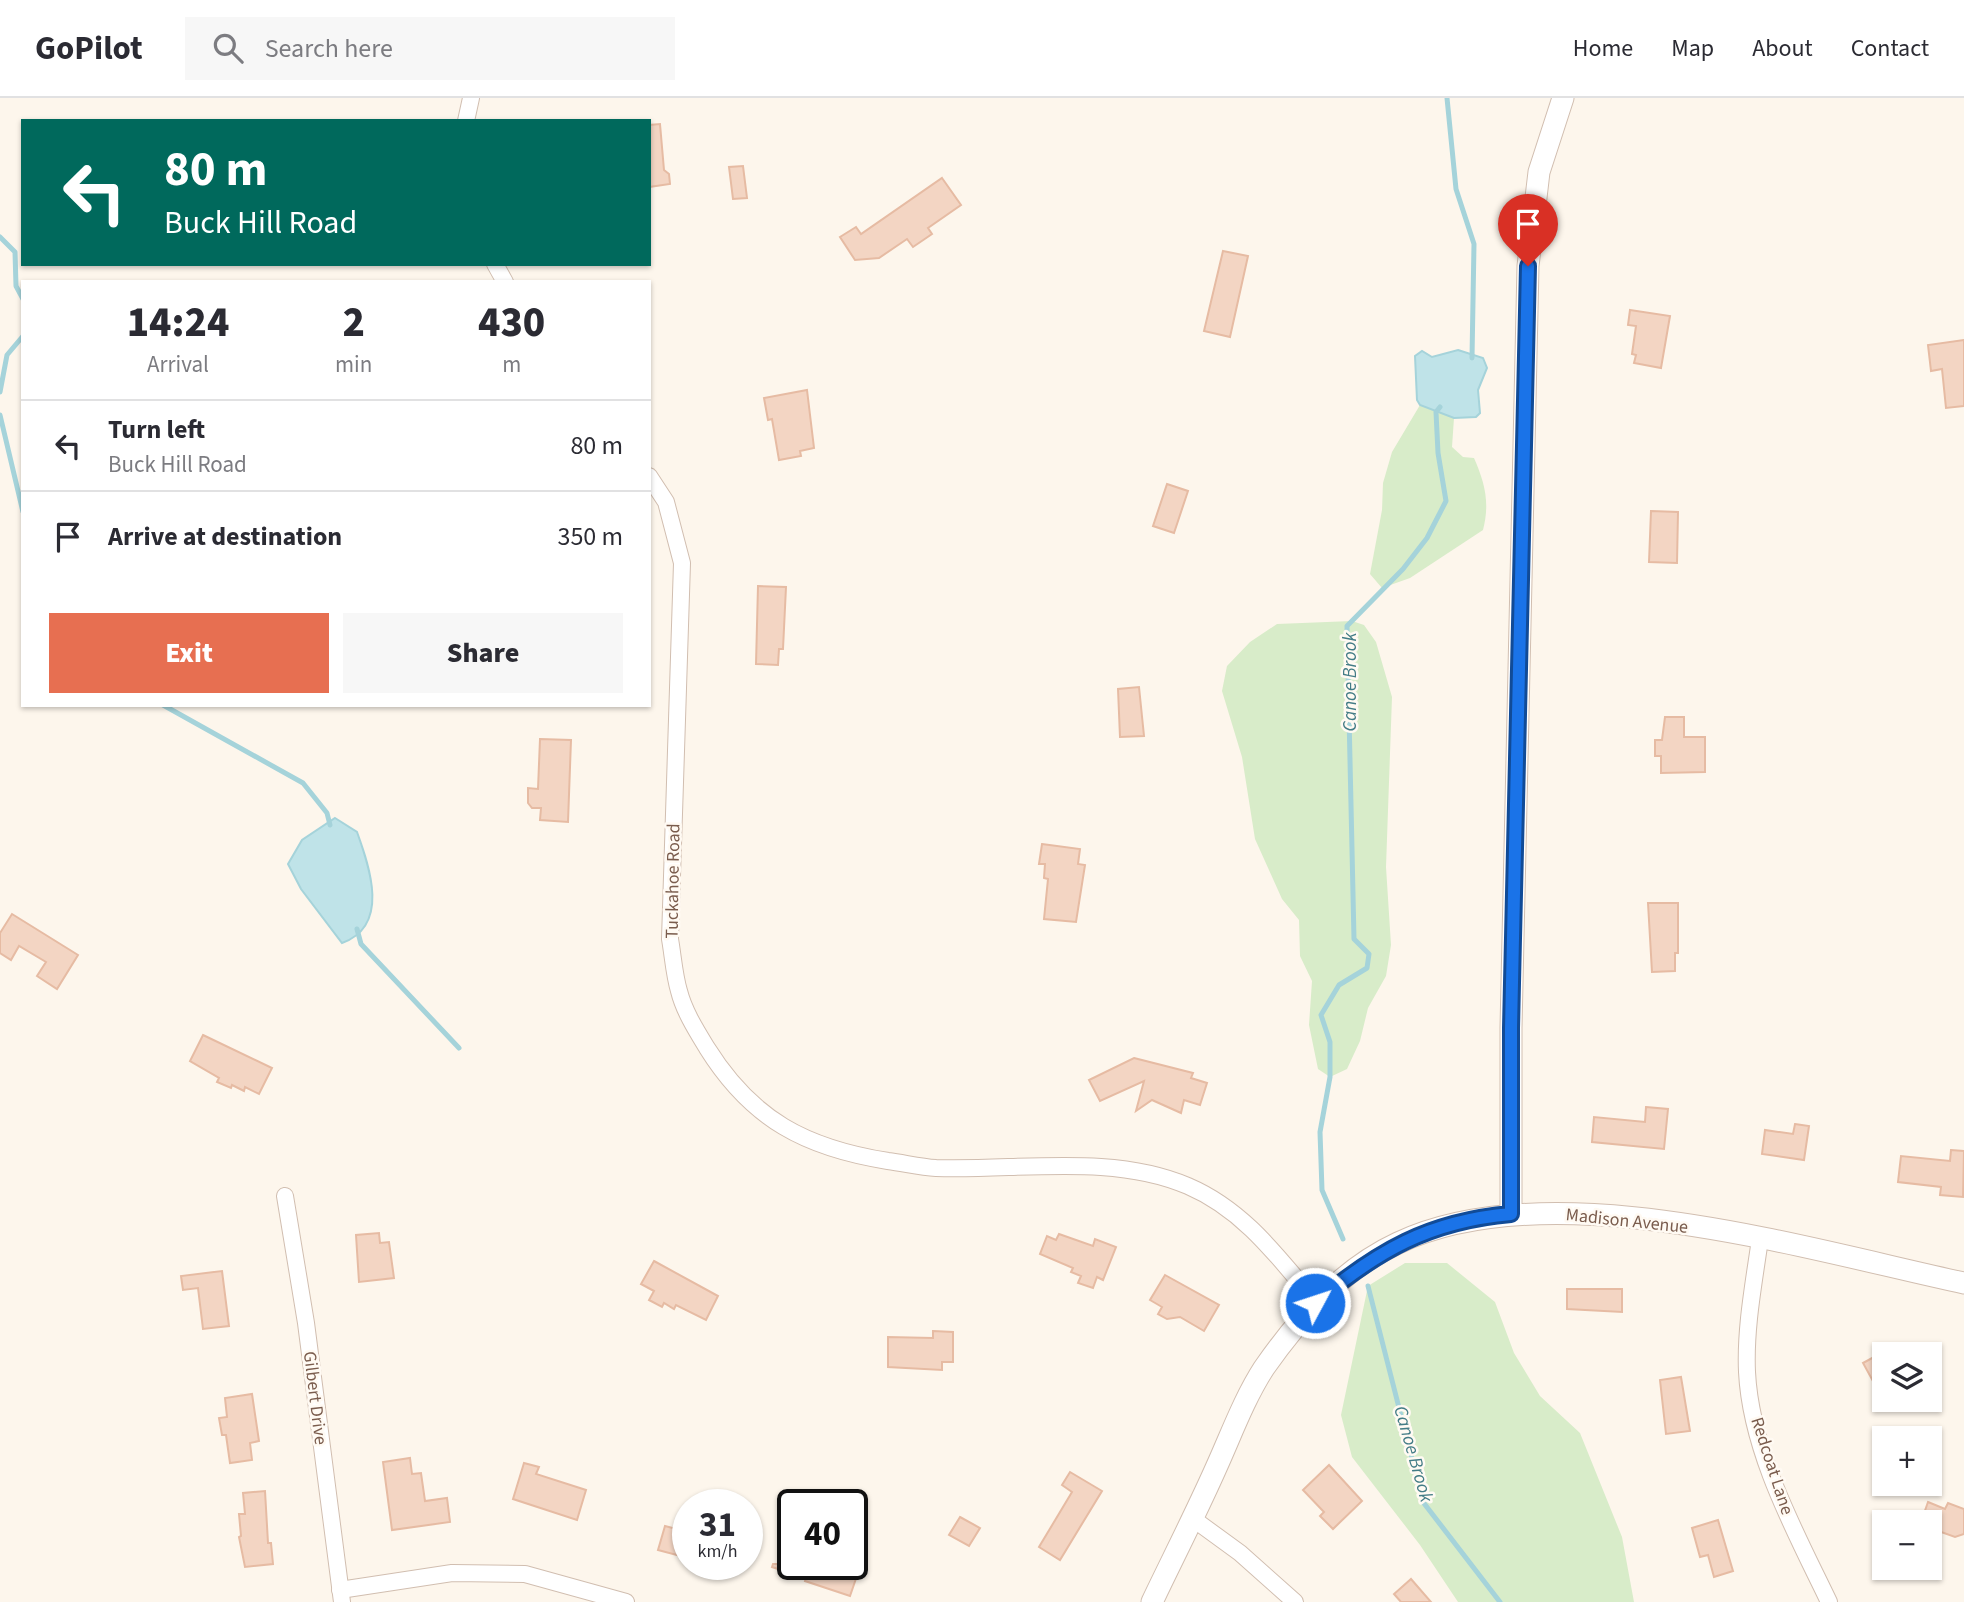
<!DOCTYPE html>
<html lang="en">
<head>
<meta charset="utf-8">
<style>
	:root { --surface:#fff; --page:#f7f7f7; --text:#2b2b33; --muted:#7c7c81; --line:#e1e1e2; --accent:#e76f51 }
	body { margin:0; font-family:"Source Sans 3",sans-serif; background:var(--page); color:var(--text); height:100vh; display:flex; flex-direction:column; font-size:26px; white-space:nowrap }
	* { box-sizing:border-box; margin:0 }
	p { font-size:23px; color:var(--muted) }
	.icon { flex:none; width:38px; height:38px; fill:none; stroke:currentColor; stroke-width:2; stroke-linecap:round; stroke-linejoin:round }
	.map { position:relative; flex:1; overflow:hidden }
	.drawer { position:absolute; left:21px; top:182px; width:630px; height:427px; display:flex; flex-direction:column; background:var(--surface); border-radius:0px; box-shadow:0 2px 5px #0004 }
	.drawer>* { flex:none }
	.guide { position:absolute; left:21px; top:21px; width:630px; height:147px; border-radius:0px; box-shadow:0 2px 5px #0004; background:#00695c; color:#fff; overflow:hidden }
	.fabs { position:absolute; left:1872px; top:1244px; display:grid; gap:14px }
	.fabs a { display:grid; place-items:center; width:70px; height:70px; border-radius:0px; background:var(--surface); box-shadow:0 2px 5px #0004; font-size:35px }
	.speed { position:absolute; left:672px; top:1391px; display:flex; gap:14px; font-size:35px; font-weight:700; text-align:center }
	.speed>* { display:grid; place-content:center; width:91px; height:91px; border-radius:50%; background:var(--surface); box-shadow:0 2px 5px #0004; line-height:1 }
	.speed small { font-size:18px; font-weight:400 }
	.speed .limit { border:4px solid #111; border-radius:10px; background:#fff; color:#111 }
	.pin { position:absolute; display:grid; place-items:center; width:60px; height:60px; color:#fff; margin:-72px -30px; border-radius:50% 50% 50% 0; rotate:-45deg; box-shadow:0 0 7px #0007 }
	.pin .icon { rotate:45deg }
	.me { position:absolute; width:77px; margin:-38px; rotate:50deg; stroke-linejoin:round; filter:drop-shadow(0 0 5px #0008) }
	.turn { display:flex; align-items:center; gap:24px; height:147px; padding:0 28px; font-size:32px }
	.turn .icon { width:91px; height:91px; stroke-width:2.5 }
	.turn b { display:block; font-size:49px; line-height:60px }
	.eta { display:flex; justify-content:space-evenly; align-items:center; height:119px; text-align:center }
	.eta b { font-size:42px; font-weight:800; line-height:49px }
	.button { display:flex; gap:14px; margin-top:auto; padding:14px 28px }
	.button a { flex:1; height:80px; border-radius:0px; background:var(--accent); color:#fff; font-size:28px; font-weight:800; line-height:80px; text-align:center }
	.button a+a { background:var(--page); color:var(--text) }
	ul { padding:0; list-style:none }
	li { display:flex; align-items:center; gap:21px; height:91px; padding:0 28px; border-top:2px solid var(--line) }
	li div { flex:1 }
	li b { display:block; font-size:26px }
	li em { font-style:normal }
	header { display:flex; align-items:center; gap:42px; box-sizing:border-box; height:98px; padding:0 35px; background:var(--surface); border-bottom:2px solid var(--line) }
	header strong { font-size:33px }
	nav { display:flex; gap:38px; margin-inline-start:auto; font-size:24px }
	.search { width:490px; height:63px; background:var(--page); display:flex; align-items:center; gap:18px; box-sizing:border-box; padding:0 24px; border-radius:0px; color:var(--muted); font-size:26px }
	.map>svg:first-child { display:block }
	.green { fill:#d8ecc9 }
	.water { fill:#bfe3e8; stroke:#a5d3da; stroke-width:2 }
	.lines { fill:none; stroke-linecap:round; stroke-linejoin:round }
	.stream { stroke:#a5d3da; stroke-width:5 }
	.building { fill:#f3d5c3; stroke:#e6bba3; stroke-width:2 }
	.minor-casing { stroke:#d1beb0; stroke-width:18 }
	.tertiary-casing { stroke:#d1beb0; stroke-width:23 }
	.minor { stroke:#fff; stroke-width:16 }
	.tertiary { stroke:#fff; stroke-width:21 }
	.route-casing { stroke:#114b97; stroke-width:18 }
	.route { stroke:#1a73e8; stroke-width:12 }
	.labels { text-anchor:middle; dominant-baseline:central; stroke-width:5; stroke-linejoin:round; paint-order:stroke }
	.street-label { font-size:18px; fill:#7a5c4d; stroke:#fffaf3 }
	.water-label { font-size:19px; font-style:italic; fill:#437c86; stroke:#fffaf3 }
</style>
</head>
<body>
<header>
<strong>GoPilot</strong>
<div class="search"><svg class="icon" aria-label="search" viewBox="0 0 24 24"><circle cx="10" cy="10" r="6"/><path d="M15 15l6 6"/></svg>Search here</div>
<nav><a>Home</a><a>Map</a><a>About</a><a>Contact</a></nav>
</header>
<div class="map">
<svg width="1964" height="1504" viewBox="0 0 1964 1504">
	<rect width="100%" height="100%" fill="#fdf6ec"/>
	<!-- green -->
	<g class="green">
		<path d="M1420,307l34,13 -2,29 11,10 11,1c11,25 16,45 9,72l-73,48 -28,10 -12,-14 12,-64 1,-27 9,-31z"/>
		<polygon points="1352,523 1364,527 1376,544 1392,599 1386,769 1391,847 1386,878 1368,910 1360,943 1347,971 1330,979 1318,971 1309,927 1312,883 1300,858 1299,822 1282,801 1255,741 1242,659 1222,593 1227,568 1250,544 1277,526"/>
		<polygon points="1405,1165 1447,1165 1495,1204 1514,1255 1540,1298 1580,1335 1622,1439 1634,1504 1458,1504 1420,1447 1352,1359 1341,1317 1368,1188"/>
	</g>
	<!-- water -->
	<g class="water">
		<polygon points="1458,252 1483,260 1487,270 1478,292 1480,315 1476,319 1454,320 1420,307 1417,302 1415,258 1422,253 1432,259"/>
		<path d="M335,720l22,14c13,36 33,94 -15,111l-41,-54 -13,-25 14,-24z"/>
	</g>
	<g class="lines">
		<!-- stream -->
		<g class="stream">
			<polyline points="1447,0 1456,91 1474,146 1472,260"/>
			<polyline points="0,139 15,154 16,188 23,201"/>
			<polyline points="0,294 7,257 23,238"/>
			<polyline points="0,317 23,414"/>
			<polyline points="163,607 303,685 327,715 330,727"/>
			<polyline points="357,831 361,846 459,950"/>
			<polyline points="1343,1141 1322,1092 1320,1034 1330,979 1330,944 1321,917 1339,887 1367,870 1369,856 1354,841 1347,528 1403,471 1427,440 1446,403 1438,355 1436,314 1440,309"/>
			<polyline points="1368,1188 1423,1404 1500,1504"/>
		</g>
	</g>
	<!-- building -->
	<g class="building">
		<polygon points="660,26 664,72 669,76 670,86 649,89 649,27"/>
		<polygon points="743,68 747,100 733,101 729,69"/>
		<polygon points="942,80 961,107 928,130 932,136 913,149 907,141 879,160 855,162 840,139 856,129 861,136"/>
		<polygon points="1223,153 1248,158 1230,239 1204,233"/>
		<polygon points="1630,212 1670,218 1661,270 1634,265 1636,257 1632,256 1636,228 1628,227"/>
		<polygon points="1964,242 1964,308 1946,310 1942,271 1931,273 1928,247"/>
		<polygon points="807,292 814,350 800,353 801,358 779,362 772,321 768,322 764,300"/>
		<polygon points="1167,386 1188,393 1174,435 1153,428"/>
		<polygon points="1651,413 1678,414 1677,465 1649,464"/>
		<polygon points="758,488 786,489 783,551 779,551 778,567 756,566"/>
		<polygon points="1139,589 1144,638 1120,639 1118,591"/>
		<polygon points="1665,619 1684,619 1684,639 1705,639 1705,674 1661,675 1661,658 1655,658 1655,642 1662,642"/>
		<polygon points="540,641 571,642 568,724 540,722 541,710 532,710 528,705 528,690 538,691"/>
		<polygon points="1042,746 1080,751 1078,766 1085,767 1076,824 1044,821 1048,781 1044,780 1045,766 1039,766"/>
		<polygon points="1648,805 1678,805 1678,855 1675,855 1675,873 1652,874"/>
		<polygon points="12,816 78,857 57,891 37,878 46,864 19,848 11,862 0,855 0,835"/>
		<polygon points="203,937 272,970 259,996 245,989 244,993 232,987 231,990 217,984 219,980 190,963"/>
		<polygon points="1134,960 1193,975 1191,980 1207,985 1200,1007 1184,1002 1181,1015 1152,1002 1136,1013 1144,983 1100,1003 1089,982"/>
		<polygon points="1646,1009 1668,1011 1664,1051 1592,1044 1594,1019 1645,1024"/>
		<polygon points="1795,1026 1809,1028 1804,1062 1762,1056 1765,1032 1793,1036"/>
		<polygon points="1951,1052 1964,1053 1963,1099 1940,1097 1941,1089 1898,1084 1901,1058 1950,1063"/>
		<polygon points="379,1135 380,1145 389,1144 394,1180 359,1184 356,1137"/>
		<polygon points="1059,1136 1093,1148 1095,1141 1116,1149 1103,1182 1097,1179 1093,1190 1078,1185 1081,1178 1071,1174 1073,1170 1040,1156 1047,1138 1056,1142"/>
		<polygon points="654,1163 718,1198 706,1222 676,1207 674,1211 664,1205 662,1209 649,1202 654,1193 641,1186"/>
		<polygon points="222,1173 229,1228 203,1231 198,1190 183,1192 181,1178"/>
		<polygon points="1165,1177 1219,1207 1204,1233 1180,1219 1167,1221 1158,1216 1162,1209 1150,1202"/>
		<polygon points="1567,1191 1622,1191 1622,1214 1567,1211"/>
		<polygon points="933,1233 953,1234 953,1264 942,1264 942,1272 888,1269 888,1239 933,1240"/>
		<polygon points="1885,1253 1885,1305 1863,1265"/>
		<polygon points="1681,1279 1690,1333 1666,1336 1660,1282"/>
		<polygon points="252,1296 259,1343 250,1345 252,1362 230,1365 226,1337 222,1337 219,1320 227,1319 225,1300"/>
		<polygon points="410,1360 412,1376 421,1375 425,1403 447,1400 450,1424 392,1432 383,1364"/>
		<polygon points="524,1365 539,1369 536,1376 586,1392 577,1422 513,1401"/>
		<polygon points="1329,1367 1362,1403 1333,1431 1320,1418 1324,1414 1303,1392"/>
		<polygon points="1070,1374 1102,1393 1060,1462 1039,1449 1072,1394 1062,1387"/>
		<polygon points="265,1393 268,1445 271,1445 273,1466 245,1469 239,1439 241,1438 239,1416 245,1416 243,1395"/>
		<polygon points="1928,1404 1945,1411 1948,1405 1964,1411 1964,1436 1955,1439 1930,1430 1930,1424 1921,1424"/>
		<polygon points="960,1419 980,1430 969,1448 949,1437"/>
		<polygon points="1718,1422 1733,1473 1714,1479 1708,1457 1700,1459 1692,1430"/>
		<polygon points="665,1428 688,1434 688,1460 658,1452"/>
		<polygon points="773,1466 861,1466 850,1498 805,1483 806,1480 772,1469"/>
		<polygon points="1411,1481 1431,1504 1401,1504 1394,1496"/>
	</g>
	<g class="lines">
		<!-- minor casing -->
		<g class="minor-casing">
			<g id="minor">
				<polyline points="466,23 471,0"/>
				<polyline points="495,166 505,184"/>
				<path d="M649,378l17,26 16,61 -12,376c3,17 4,35 9,52 5,20 17,39 28,57 45,72 99,100 181,113 16,2 32,6 48,7 80,3 176,-15 252,18 56,24 90,71 128,116"/>
				<polyline points="285,1098 306,1225 342,1504"/>
				<path d="M1760,1141c-6,43 -15,89 -13,133 4,80 48,159 82,230"/>
				<polyline points="1192,1420 1240,1455 1295,1504"/>
				<polyline points="340,1492 452,1475 525,1476 626,1504"/>
			</g>
		</g>
		<!-- tertiary casing -->
		<g class="tertiary-casing">
			<g id="tertiary">
				<polyline points="1511,1116 1511,930 1528,168 1539,74 1563,0"/>
				<path d="M1152,1504c21,-44 44,-89 64,-134 15,-33 28,-69 48,-100 35,-50 78,-99 134,-125 152,-72 407,6 566,40"/>
			</g>
		</g>
		<!-- minor -->
		<use href="#minor" class="minor"/>
		<!-- tertiary -->
		<use href="#tertiary" class="tertiary"/>
	</g>
	<g class="lines">
		<!-- route casing -->
		<g class="route-casing">
			<path id="route" d="M1315,1205c62,-52 114,-82 196,-89v-186l17,-762"/>
		</g>
		<!-- route -->
		<use href="#route" class="route"/>
	</g>
	<g class="labels">
		<!-- street labels -->
		<g class="street-label">
			<text transform="translate(673 783) rotate(-89)">Tuckahoe Road</text>
			<text transform="translate(1627 1123) rotate(6)">Madison Avenue</text>
			<text transform="translate(315 1300) rotate(83)">Gilbert Drive</text>
			<text transform="translate(1772 1368) rotate(72)">Redcoat Lane</text>
		</g>
		<!-- water labels -->
		<g class="water-label">
			<text transform="translate(1350 584) rotate(-90)">Canoe Brook</text>
			<text transform="translate(1413 1356) rotate(74)">Canoe Brook</text>
		</g>
	</g>
</svg>
<div class="fabs">
<a><svg class="icon" aria-label="layers" viewBox="0 0 24 24"><path d="M12 4l9 5-9 5-9-5zM3 14l9 5 9-5"/></svg></a>
<a>+</a>
<a>−</a>
</div>
<div class="speed"><div>31<small>km/h</small></div><div class="limit">40</div></div>
<div class="pin" style="left:1528px;top:168px;background:#d93025"><svg class="icon" aria-label="arrive" viewBox="0 0 24 24"><path d="M6 21V4h12l-3 4 3 4H6"/></svg></div>
<svg class="me" style="left:1315px;top:1205px" viewBox="-20 -20 40 40"><circle r="17" fill="#1a73e8" stroke="#fff" stroke-width="3"/><path d="M0-11L8 9 0 5-8 9z" fill="#fff"/></svg>
<div class="guide">
<div class="turn"><svg class="icon" aria-label="left" viewBox="0 0 24 24"><path d="M17 20v-9H6M10 6l-5 5 5 5"/></svg><div><b>80 m</b>Buck Hill Road</div></div>
</div>
<section class="drawer">
<div class="eta">
<div><b>14:24</b><p>Arrival</p></div>
<div><b>2</b><p>min</p></div>
<div><b>430</b><p>m</p></div>
</div>
<ul>
<li><svg class="icon" aria-label="left" viewBox="0 0 24 24"><path d="M17 20v-9H6M10 6l-5 5 5 5"/></svg><div><b>Turn left</b><p>Buck Hill Road</p></div><em>80 m</em></li>
<li><svg class="icon" aria-label="arrive" viewBox="0 0 24 24"><path d="M6 21V4h12l-3 4 3 4H6"/></svg><div><b>Arrive at destination</b></div><em>350 m</em></li>
</ul>
<div class="button"><a>Exit</a><a>Share</a></div>
</section>
</div>
</body>
</html>
